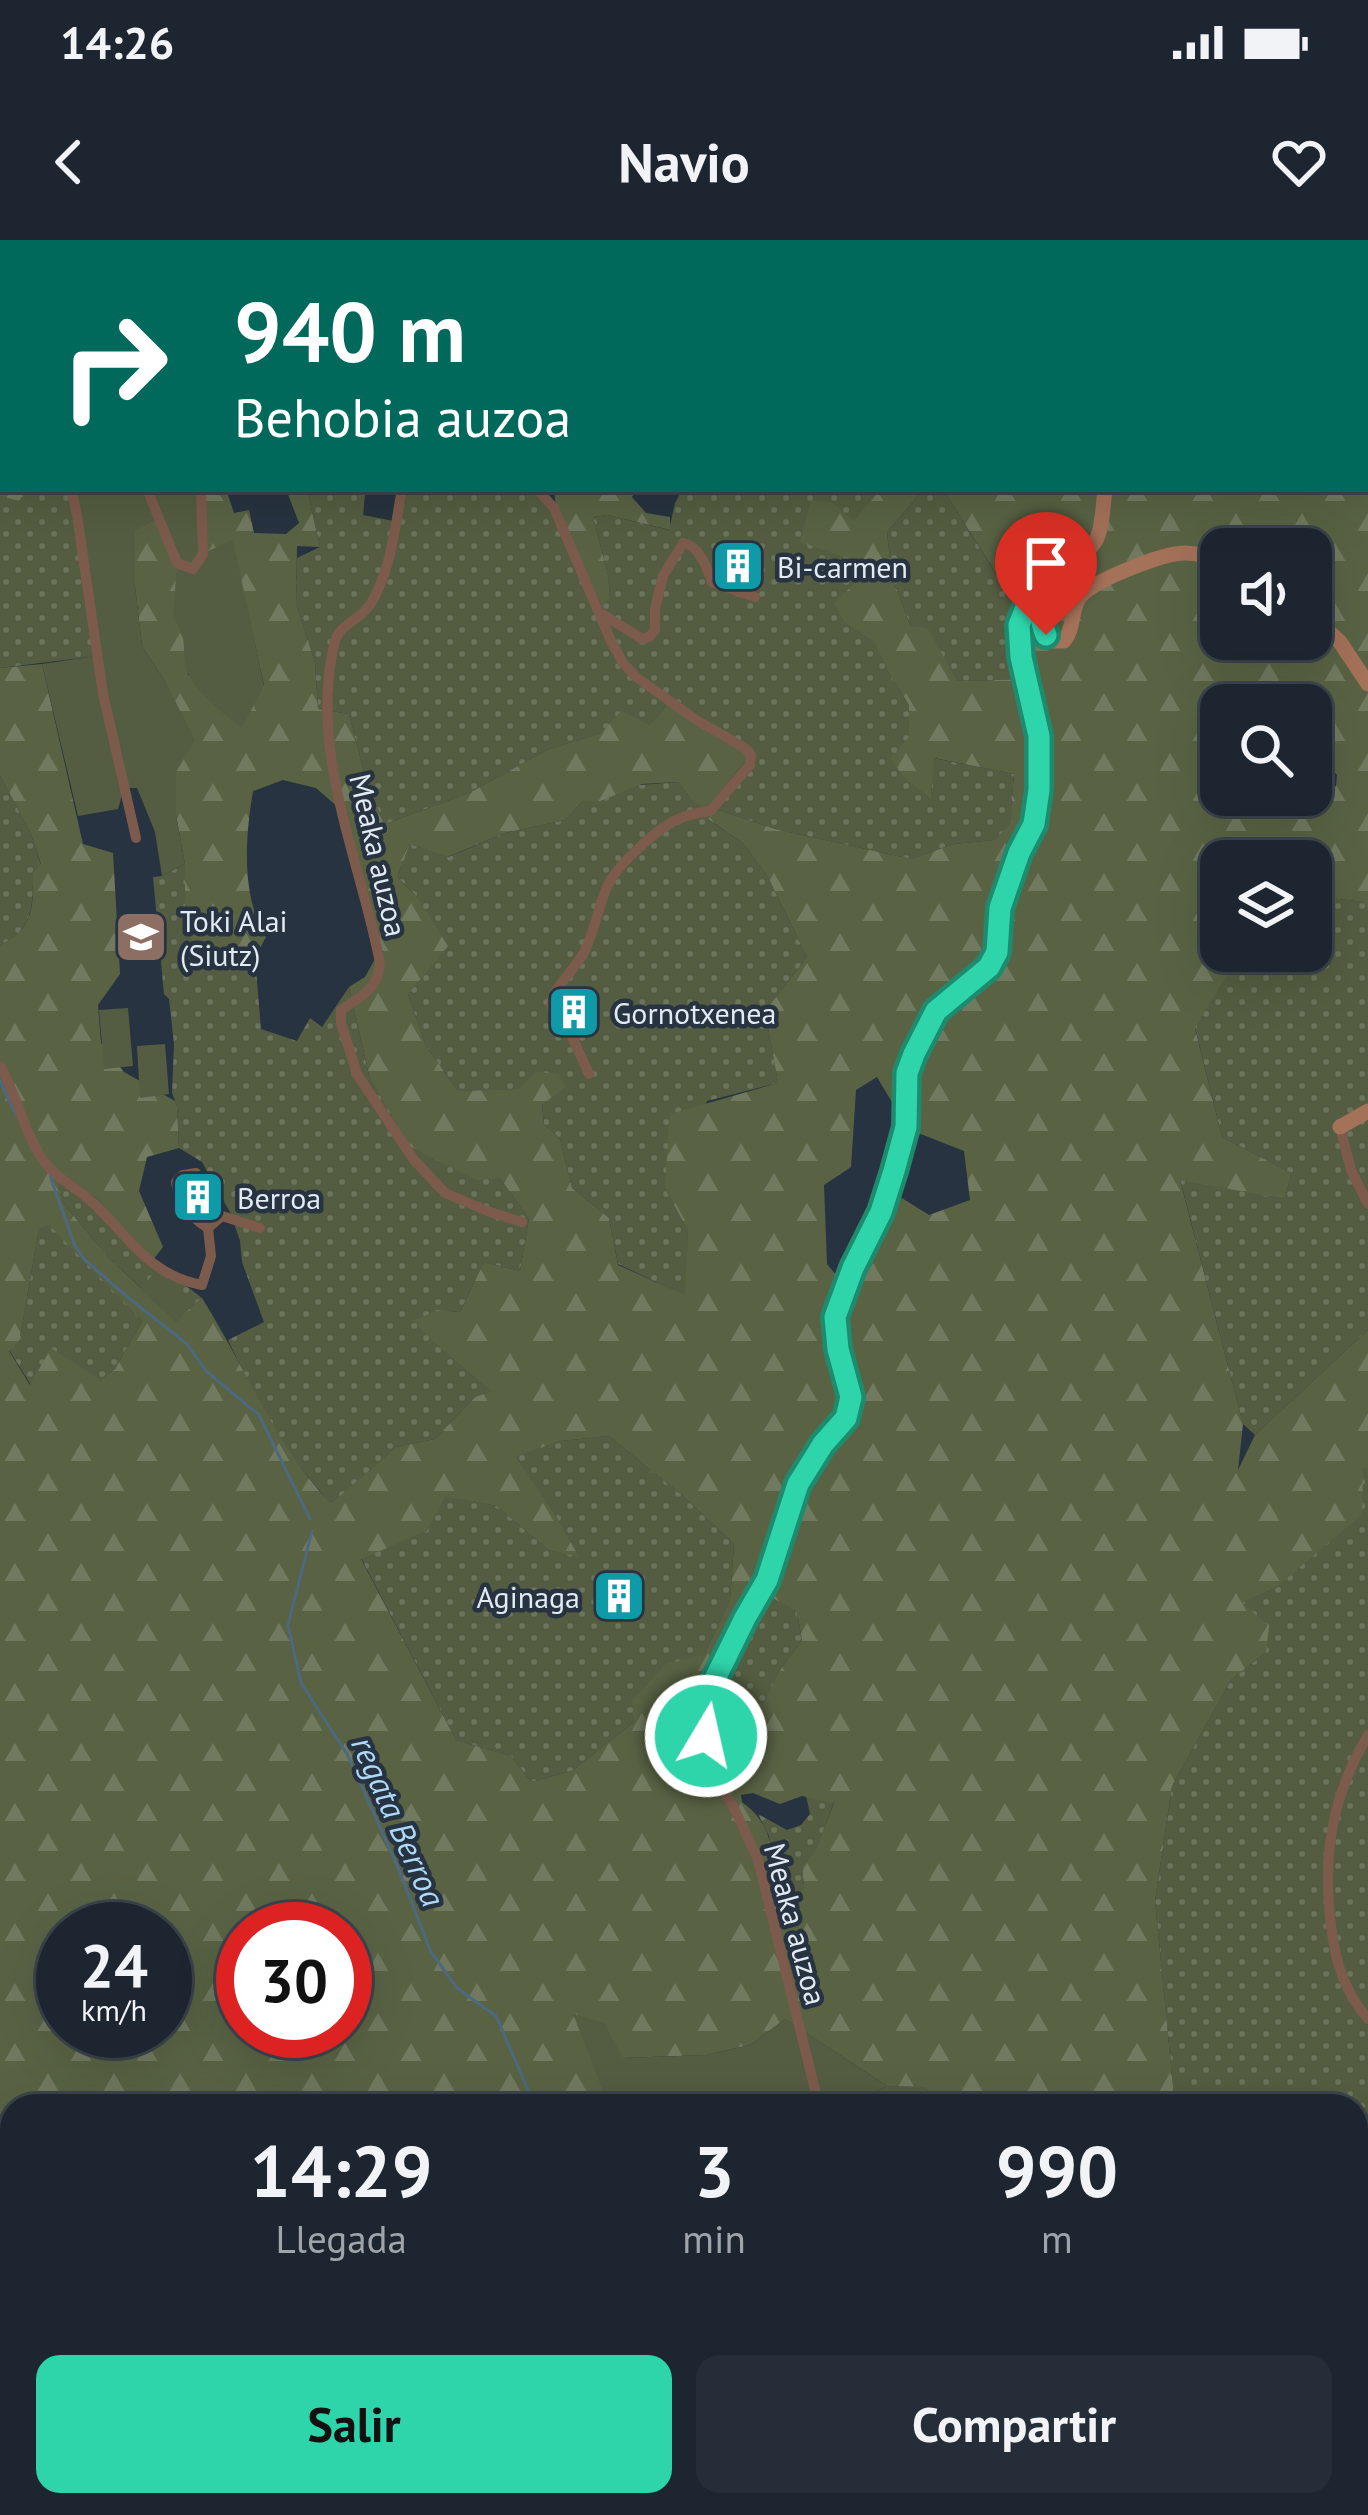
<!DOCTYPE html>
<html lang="es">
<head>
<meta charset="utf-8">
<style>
	:root { --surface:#1d2630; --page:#252e38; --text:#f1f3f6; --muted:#a0a5ab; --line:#3b434c; --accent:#2ed4aa }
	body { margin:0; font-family:"PT Sans",sans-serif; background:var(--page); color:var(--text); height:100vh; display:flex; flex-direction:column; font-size:45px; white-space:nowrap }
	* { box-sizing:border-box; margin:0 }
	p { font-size:39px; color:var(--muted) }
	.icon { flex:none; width:66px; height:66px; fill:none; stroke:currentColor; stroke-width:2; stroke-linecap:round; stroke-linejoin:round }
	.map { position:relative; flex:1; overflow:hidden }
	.details { position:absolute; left:0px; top:1854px; width:1368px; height:423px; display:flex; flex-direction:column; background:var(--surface); border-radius:36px 36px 0 0; box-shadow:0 12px 48px #0002,0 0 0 3px var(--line) }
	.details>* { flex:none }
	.hud { position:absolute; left:0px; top:0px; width:1368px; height:252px; box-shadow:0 12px 48px #0002,0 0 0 3px var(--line); background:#00695c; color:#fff; overflow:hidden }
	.buttons { position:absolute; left:1200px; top:288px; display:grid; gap:24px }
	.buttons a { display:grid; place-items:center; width:132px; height:132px; border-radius:24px; background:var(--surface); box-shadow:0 12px 48px #0002,0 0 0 3px var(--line); font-size:60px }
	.speed { position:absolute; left:36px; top:1662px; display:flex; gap:24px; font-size:60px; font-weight:700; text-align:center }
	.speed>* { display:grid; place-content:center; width:156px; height:156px; border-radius:50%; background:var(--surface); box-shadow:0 12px 48px #0002,0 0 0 3px var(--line); line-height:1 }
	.speed small { font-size:30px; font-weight:400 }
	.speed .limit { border:18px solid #d22; background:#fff; color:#111 }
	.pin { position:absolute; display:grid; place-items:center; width:102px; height:102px; color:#fff; margin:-123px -51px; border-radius:50% 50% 50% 0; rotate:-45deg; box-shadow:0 0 12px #0007 }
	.pin .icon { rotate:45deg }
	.me { position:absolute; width:132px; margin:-66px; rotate:9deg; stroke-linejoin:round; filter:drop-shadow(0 0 9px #0008) }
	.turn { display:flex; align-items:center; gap:42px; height:252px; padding:0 36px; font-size:54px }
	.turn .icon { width:156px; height:156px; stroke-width:2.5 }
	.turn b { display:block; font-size:84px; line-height:102px }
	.eta { display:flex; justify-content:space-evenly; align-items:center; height:204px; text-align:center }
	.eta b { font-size:72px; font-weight:700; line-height:84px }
	.button { display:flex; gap:24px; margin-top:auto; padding:24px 36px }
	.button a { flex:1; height:138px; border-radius:24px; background:var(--accent); color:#111; font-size:48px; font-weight:700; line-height:138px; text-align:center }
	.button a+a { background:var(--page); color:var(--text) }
	.status { display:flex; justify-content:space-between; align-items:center; height:84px; padding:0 60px; background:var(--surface); direction:ltr }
	.status svg { height:33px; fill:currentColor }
	header { display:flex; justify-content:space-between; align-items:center; height:156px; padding:0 36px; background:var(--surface); font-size:54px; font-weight:700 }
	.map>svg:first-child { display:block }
	.grass { fill:url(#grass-dots) }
	.forest { fill:url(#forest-firs); fill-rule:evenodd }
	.garden { fill:#545d41 }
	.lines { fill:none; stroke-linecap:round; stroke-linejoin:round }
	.stream { stroke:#4c697f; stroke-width:3 }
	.street { stroke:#7c5b4c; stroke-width:10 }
	.secondary { stroke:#a47159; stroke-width:15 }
	.route-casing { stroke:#1e8a6e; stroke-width:30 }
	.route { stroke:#2ed4aa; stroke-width:21 }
	.labels { text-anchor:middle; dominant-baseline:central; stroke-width:9; stroke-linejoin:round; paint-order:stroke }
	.poi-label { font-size:30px; fill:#e2eaf3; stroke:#273340; text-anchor:start }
	.street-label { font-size:30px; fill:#e2eaf3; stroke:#273340 }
	.water-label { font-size:33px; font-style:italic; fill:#afd9f9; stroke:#273340 }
</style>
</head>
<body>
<div class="status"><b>14:26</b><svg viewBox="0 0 49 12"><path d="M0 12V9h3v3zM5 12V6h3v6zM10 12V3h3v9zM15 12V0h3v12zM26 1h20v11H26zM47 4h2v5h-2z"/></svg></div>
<header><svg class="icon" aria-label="back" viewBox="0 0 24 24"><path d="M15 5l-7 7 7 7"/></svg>Navio<svg class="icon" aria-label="heart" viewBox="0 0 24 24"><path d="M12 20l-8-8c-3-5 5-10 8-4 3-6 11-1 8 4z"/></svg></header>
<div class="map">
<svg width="1368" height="2275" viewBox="0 0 1368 2275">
	<defs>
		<pattern id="grass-dots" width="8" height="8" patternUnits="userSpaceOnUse" patternTransform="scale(3)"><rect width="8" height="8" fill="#545d41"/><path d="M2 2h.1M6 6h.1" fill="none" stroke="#6c745d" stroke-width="1.8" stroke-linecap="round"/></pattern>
		<pattern id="forest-firs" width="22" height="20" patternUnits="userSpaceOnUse" patternTransform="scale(3)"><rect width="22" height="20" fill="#596344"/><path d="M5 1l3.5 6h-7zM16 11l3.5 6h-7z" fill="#717a5f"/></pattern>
	</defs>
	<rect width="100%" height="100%" fill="#273340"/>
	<!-- grass -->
	<g class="grass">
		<polygon points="38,249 71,249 97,416 0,428 0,256 16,259"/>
		<polygon points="307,249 341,249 365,254 363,275 399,282 406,249 534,249 552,268 597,371 610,357 608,335 593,277 608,275 669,290 675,263 683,249 884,249 854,320 860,338 845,383 874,400 887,430 909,465 910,497 931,556 933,518 1014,534 1011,568 1013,583 994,600 954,604 911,619 775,589 719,570 709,580 743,603 768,637 807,717 765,771 778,843 707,861 665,948 688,991 686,1056 618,1024 609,978 572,948 560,899 544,884 542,863 566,848 458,851 426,806 408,754 417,657 397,637 410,604 448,617 505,593 565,580 583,561 601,561 639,545 678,542 690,558 666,465 651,487 601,493 547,510 469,553 385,584 369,551 349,474 318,469 315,423 296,363 297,318 320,307"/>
		<polygon points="924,249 943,249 1024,379 1026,439 956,441 928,390 910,385 892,337 887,292"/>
		<path d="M0,535l31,59 10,31 -8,7c0,33 1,58 -33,73z"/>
		<polygon points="185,624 185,689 200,717 255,717 261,789 297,801 310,778 322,787 349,747 369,835 500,938 529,979 520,1031 484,1022 460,1072 437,1070 433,1102 493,1151 475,1157 435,1199 396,1207 331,1265 294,1219 260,1167 228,1100 264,1082 242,1022 240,1001 231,974 202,922 179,908 177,866 172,853 174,804 169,759 164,754 153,637 162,636"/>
		<polygon points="1330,658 1365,662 1368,673 1368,1090 1255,1195 1243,1184 1180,939 1285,959 1291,933 1222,897 1195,787 1242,711 1311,711 1311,659"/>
		<polygon points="56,935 95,957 153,1020 202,1058 177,1081 109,1018 62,962"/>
		<polygon points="50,984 142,1081 115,1129 100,1140 31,1145 9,1110 19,1103 39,989"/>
		<polygon points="609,1196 683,1256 734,1304 730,1360 704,1415 634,1482 572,1531 531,1542 511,1516 456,1500 361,1318 427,1291 444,1255 497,1266 548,1310 578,1316 552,1269 514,1217 561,1201"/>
		<polygon points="1363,1228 1368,1228 1368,2179 1356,2168 1356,1866 1175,1866 1155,1661 1172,1546 1231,1440 1266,1412 1241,1363 1277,1347"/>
		<polygon points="772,1357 797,1372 802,1400 778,1433 766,1462 737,1468 720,1449 732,1415"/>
		<polygon points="806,1556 834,1562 815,1613 802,1626 804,1647 793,1658 783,1661 775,1650 769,1596 758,1574 787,1590 801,1585 810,1574"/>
		<polygon points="887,1846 924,1847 944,1866 850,1866"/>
		<polygon points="468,2265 578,2265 570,2275 481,2275"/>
		<polygon points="708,2265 928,2265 923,2275 701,2275"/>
	</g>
	<!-- forest -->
	<g class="forest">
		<polygon points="794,0 1025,0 1027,3 795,3"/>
		<path d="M1071,0h297v673l-4,-11 -34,-4 -19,1v-38h-90v90h21l-47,77 27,109 69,36 -6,26 -105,-19 63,244 -5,46 17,-35 113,-105v138h-5l-1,46 -85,73 -35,16 27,23 -3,26 -35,28 -59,106 -17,115 20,205h-231l-20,-19 -37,-1 -102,-67 -35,26 -44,10 -84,3 -47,-44 34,92h-597v399h456l13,10h-481v-1570c35,-16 33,-40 33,-73l8,-8 -10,-30 -31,-59v-107l42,-4 41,180 30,9 7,121 -22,31 3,38 23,29 51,29 2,5 2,42 -32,9 -8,34 24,56 -10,13 -58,-63 -38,-21 5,26 47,56 67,63 26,-23c44,70 72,146 129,206l65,-57 39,-8 40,-42 17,-6 -59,-49 -19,-21 23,-11 23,2 24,-50 36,9 9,-52 -29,-41 -23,2 -68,-34 -40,-71 -20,-88 16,-10 10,-18 -36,-151 -23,-20 -33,-8 -30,11c-8,47 -12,105 13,146l-11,20h-55l-15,-28v-65l-9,-49v-43l-10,-89 -24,-37 -10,-85 2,-31 23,-11 20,43 11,113 76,10 -32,-144 -29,13 -1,-65h24l8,24 15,-3 5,23 32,1 13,-11 -13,-34h21l13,58 -23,-1 -1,57 19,60 3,46 31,5 20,77 16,33 84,-31 78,-43 54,-17 20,-22 30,15 16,-22 68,42 13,11 -43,53 -15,-12 -12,-16 -36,2 -41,17h-18l-18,19 -60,13 -58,24 -37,-13 -13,33 20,20 31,49 -40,48 18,52 32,45 61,-2 17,-17 23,2 7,14 -24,16 2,20 16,15 12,49 37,30 9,47 67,30 3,-64 -23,-43 5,-74 108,-31 -13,-72 42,-54 -39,-80 -25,-34 -35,-24 11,-9 56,19 136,30 43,-15 40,-4 18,-17 -1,-15 3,-34 -80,-16 -3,40 -28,-21 -12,-19 18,-21v-32l-22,-35 -13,-29 -29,-18 -11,-20 26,-25 -6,-18 -54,-18 11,-41 20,1 23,19 27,-32h43l-37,43 5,45 18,48 18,4 29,52 68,-2 -1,-61 -81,-129h422v-246h-291zM1221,309h90v90h-90zM1221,465h90v42l26,28 -1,11 -19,14 -6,-6 -90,1zM877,837l31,52 56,22 6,49 -41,15 -40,-25 -48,91 -14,-17 -3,-79 27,-18 5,-77zM49,985l93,96 -27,48 -15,11 -49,-32 -21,37 -21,-34 10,-8 20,-114zM609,1196l74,60 51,48 -4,56 -26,55 -38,9 -34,37 2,21 -62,49 -41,11 -20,-26 -55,-16 -95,-181 66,-28 18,-35 52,10 51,44 31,7 -27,-48 -37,-52 46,-16zM771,1357l26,15 5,28 -24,33 -13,29 -28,6 -17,-19 12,-34zM753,1553l27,11 22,-8 32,7 -19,49 -13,14 2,21 -11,11 -9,3c-24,-32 4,-65 -42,-99l-1,-7zM63,1689h102v102h-102zM243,1689h102v102h-102z"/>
		<polygon points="0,113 3,116 3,249 38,249 16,260 0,256"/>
		<polygon points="561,249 636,249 632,257 646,273 670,277 670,290 608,275 593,277 608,335 610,358 602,367 556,267 554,251"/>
		<polygon points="1356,2168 1368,2179 1368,2275 923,2275 928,2265 1356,2265"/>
		<polygon points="578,2265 641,2265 642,2275 570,2275"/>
	</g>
	<!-- garden -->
	<g class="garden">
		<polygon points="1,0 119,0 121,3 3,3 3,116 0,113"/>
		<path d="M71,249h132l1,64 29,-13 31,146 -22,41c-15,-9 -49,-38 -54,-54 -9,-23 3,-32 -15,-55l4,-56 -18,-44 -24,13v55l7,60 24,37 29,57 -19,32v43l9,49 -23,12 -7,-44 -18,-44h-13l-6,21 -40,7 -36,-152 54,-8z"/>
		<polygon points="128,768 133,826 104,829 99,770"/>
		<polygon points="165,804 169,854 140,858 137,806"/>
		<polygon points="154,1033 192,1065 177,1082 140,1050"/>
		<polygon points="573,1774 604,1783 623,1818 706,1815 750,1805 785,1779 887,1846 850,1866 609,1866"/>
	</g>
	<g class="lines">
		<!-- stream -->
		<g class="stream">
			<polyline points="0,841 16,875"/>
			<polyline points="50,936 75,1006 85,1020 125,1055 187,1104 206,1131 259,1175 310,1279"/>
			<polyline points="312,1291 288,1385 301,1443 347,1514 397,1625 431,1712 457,1748 496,1776 535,1866"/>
			<polyline points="603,2265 604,2275"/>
		</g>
		<!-- street -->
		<g class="street">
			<polyline points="198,0 198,3"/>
			<polyline points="378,0 380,3"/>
			<polyline points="755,0 755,3"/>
			<polyline points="177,3 177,0"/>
			<polyline points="607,3 608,0"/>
			<polyline points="662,3 664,0"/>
			<polyline points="71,249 77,275 103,454 136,598"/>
			<polyline points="147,249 177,323 193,329 203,314 201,249"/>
			<path d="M402,249c-7,38 -11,82 -32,116 -11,16 -32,19 -36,40 -25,107 26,214 46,318 -2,27 -19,33 -39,47v13l16,51 57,86 31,33 45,19 32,10"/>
			<path d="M537,249l17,19 57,133 12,22 13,14 62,44 47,27 6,7 -1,10 -40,46c-13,2 -25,4 -36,10 -20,11 -58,45 -67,66 -9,20 -12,43 -22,63 -8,18 -32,37 -34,55l18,25 20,44"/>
			<path d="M602,374l40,25 7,-2 6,-7v-21l8,-33 20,-33c17,3 24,25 29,39l43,15"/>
			<path d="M0,826c17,29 24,66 43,94 12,18 33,27 49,42 37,34 56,73 110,83l9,-29 -3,-28 14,-12 38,12"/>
			<polyline points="1340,887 1351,930 1368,964"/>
			<path d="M196,933l-13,2 -7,7c2,19 15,36 32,46"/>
			<path d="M1368,1495c-36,61 -46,120 -37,190 4,36 13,66 37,94"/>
			<polyline points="819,1866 758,1620 734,1568 720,1545 706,1496 707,1455 745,1379 767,1340 798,1244 823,1204 846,1178 851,1157 838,1109 835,1077 852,1028 881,972 894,931 906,887 907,833 914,814 936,771 989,727 996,712 1000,668 1019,613 1034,584 1039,550 1039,496 1021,417 1019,385 1035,345 1053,334"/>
			<polyline points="1356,2003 1368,1936"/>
			<polyline points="1260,2265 1264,2275"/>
			<polyline points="788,2275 789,2265"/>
		</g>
		<!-- secondary -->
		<g class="secondary">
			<polyline points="1365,157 1368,158"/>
			<path d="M1105,249c-2,15 -2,36 -8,49 -7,16 -26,20 -38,31 -20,18 -23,52 -8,72h13c11,-13 6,-31 16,-44 14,-17 83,-44 105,-44 12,0 25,4 36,10"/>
			<polyline points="1311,375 1340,402 1368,444"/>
			<polyline points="1340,887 1368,871"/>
		</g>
	</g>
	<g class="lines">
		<!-- route casing -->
		<g class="route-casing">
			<path id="route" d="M706,1496l1,-41 38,-77 22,-38 31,-96 25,-40 23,-26 5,-21 -13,-48 -3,-32 18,-49 28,-56 13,-41 12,-44 1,-54 7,-19 22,-43 53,-44 8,-15 3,-44 19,-55 15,-29 5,-34v-54l-18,-79 -2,-32 16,-40 19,-11c-10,21 -18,39 -8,61"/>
		</g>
		<!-- route -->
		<use href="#route" class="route"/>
	</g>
	<!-- icons -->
	<defs>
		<g id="building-square" transform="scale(2.7)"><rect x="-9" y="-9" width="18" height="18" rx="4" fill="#0f9aa8" stroke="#273340"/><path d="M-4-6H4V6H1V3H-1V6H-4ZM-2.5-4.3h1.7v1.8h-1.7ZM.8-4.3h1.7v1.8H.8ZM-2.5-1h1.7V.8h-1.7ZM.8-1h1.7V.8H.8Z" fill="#fff"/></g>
		<g id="school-square" transform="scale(2.7)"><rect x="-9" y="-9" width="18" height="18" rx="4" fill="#8d6e63" stroke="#273340"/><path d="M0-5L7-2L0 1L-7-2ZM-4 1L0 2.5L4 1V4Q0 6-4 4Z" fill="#fff"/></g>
	</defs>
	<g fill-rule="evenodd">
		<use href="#building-square" x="738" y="326"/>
		<use href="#school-square" x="141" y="697"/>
		<use href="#building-square" x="574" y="772"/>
		<use href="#building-square" x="198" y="957"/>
		<use href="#building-square" x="619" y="1356"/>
	</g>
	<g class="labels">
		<!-- poi labels -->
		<g class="poi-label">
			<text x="777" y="326">Bi-carmen</text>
			<text x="180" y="680">Toki Alai<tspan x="180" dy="34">(Siutz)</tspan></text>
			<text x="613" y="772">Gornotxenea</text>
			<text x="237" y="957">Berroa</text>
			<text x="580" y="1356" text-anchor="end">Aginaga</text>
		</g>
		<!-- street labels -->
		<g class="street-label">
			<text transform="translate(379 615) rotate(77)">Meaka auzoa</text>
			<text transform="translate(796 1684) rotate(75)">Meaka auzoa</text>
		</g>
		<!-- water labels -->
		<g class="water-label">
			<text transform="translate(399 1581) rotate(66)">regata Berroa</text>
		</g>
	</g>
</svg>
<div class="buttons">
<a><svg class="icon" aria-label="sound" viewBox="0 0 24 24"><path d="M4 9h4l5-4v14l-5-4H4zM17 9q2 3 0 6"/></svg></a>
<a><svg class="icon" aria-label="search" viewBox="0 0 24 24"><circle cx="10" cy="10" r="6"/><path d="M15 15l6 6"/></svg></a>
<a><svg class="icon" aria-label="layers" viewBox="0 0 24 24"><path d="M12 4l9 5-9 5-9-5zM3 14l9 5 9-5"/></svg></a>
</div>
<div class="speed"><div>24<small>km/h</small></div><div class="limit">30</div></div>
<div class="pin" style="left:1046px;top:395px;background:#d93025"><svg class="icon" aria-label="arrive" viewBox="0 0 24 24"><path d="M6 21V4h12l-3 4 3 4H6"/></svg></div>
<svg class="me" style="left:706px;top:1496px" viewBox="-20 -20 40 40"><circle r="17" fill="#2ed4aa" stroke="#fff" stroke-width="3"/><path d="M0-11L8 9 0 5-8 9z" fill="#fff"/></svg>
<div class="hud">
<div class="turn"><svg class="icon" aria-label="right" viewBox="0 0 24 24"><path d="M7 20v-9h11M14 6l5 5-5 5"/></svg><div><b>940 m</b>Behobia auzoa</div></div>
</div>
<section class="details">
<div class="eta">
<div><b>14:29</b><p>Llegada</p></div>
<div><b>3</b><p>min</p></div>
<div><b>990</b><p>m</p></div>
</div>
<div class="button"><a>Salir</a><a>Compartir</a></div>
</section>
</div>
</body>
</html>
